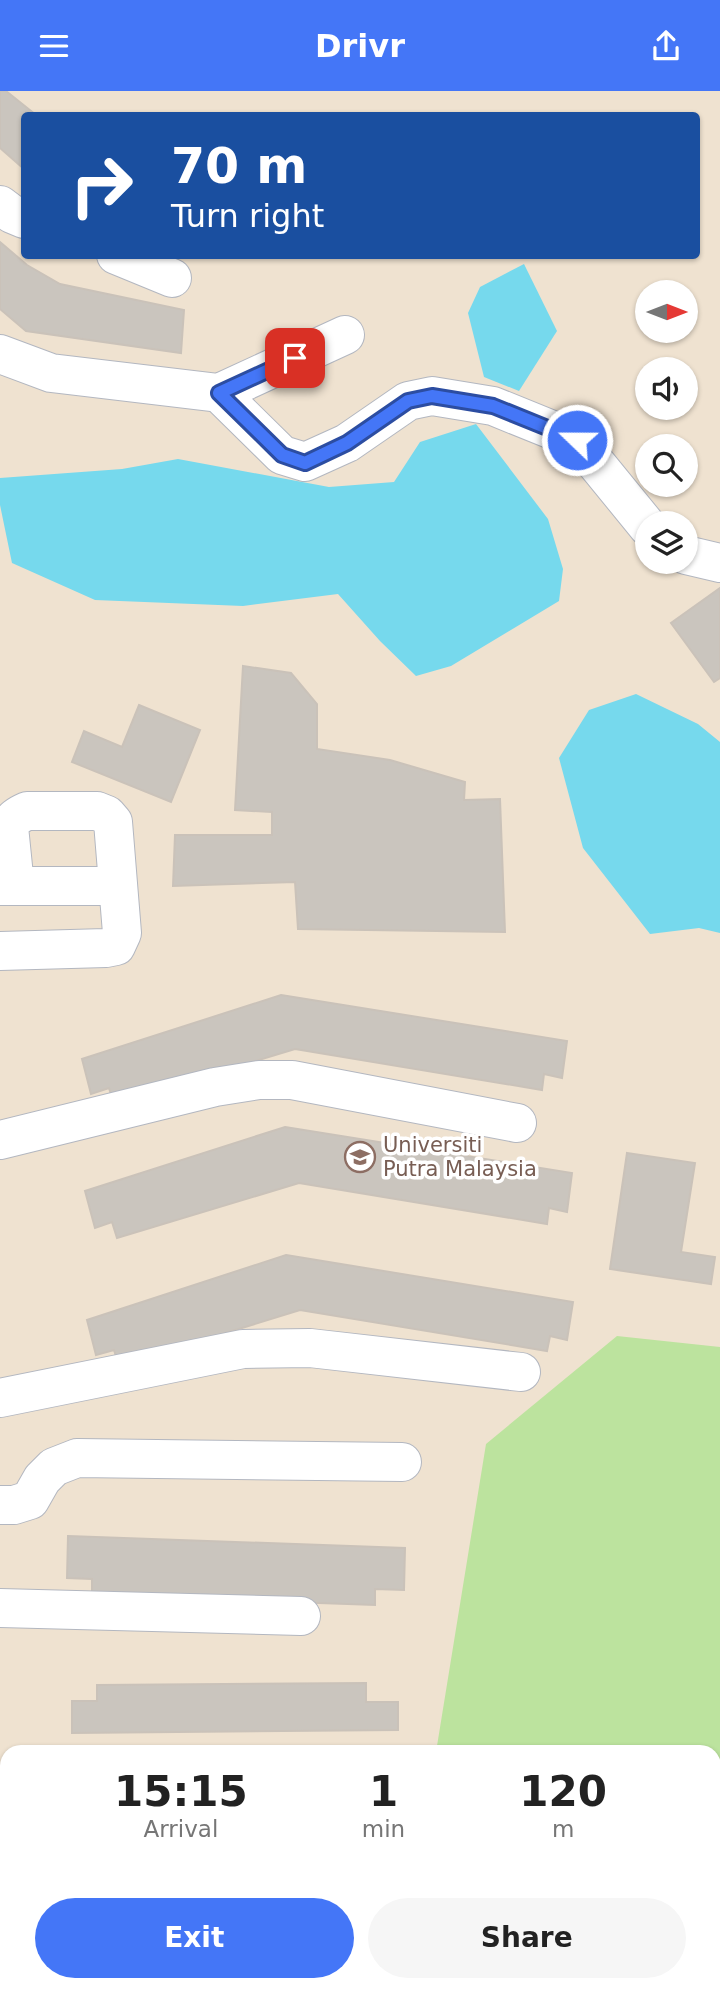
<!DOCTYPE html>
<html lang="en">
<head>
<meta charset="utf-8">
<style>
	:root { --surface:#fff; --page:#f6f6f6; --text:#222; --muted:#767676; --accent:#4476f7 }
	body { margin:0; font-family:"DejaVu Sans",sans-serif; background:var(--page); color:var(--text); height:100vh; display:flex; flex-direction:column; font-size:26px; white-space:nowrap }
	* { box-sizing:border-box; margin:0 }
	p { font-size:23px; color:var(--muted) }
	.icon { flex:none; width:38px; height:38px; fill:none; stroke:currentColor; stroke-width:2; stroke-linecap:round; stroke-linejoin:round }
	.map { position:relative; flex:1; overflow:hidden }
	.details { position:absolute; left:0px; top:1654px; width:721px; height:247px; display:flex; flex-direction:column; background:var(--surface); border-radius:21px 21px 0 0; box-shadow:0 2px 5px #0004 }
	.details>* { flex:none }
	.hud { position:absolute; left:21px; top:21px; width:679px; height:147px; border-radius:7px; box-shadow:0 2px 5px #0004; background:#1a4fa0; color:#fff; overflow:hidden }
	.needle { width:46px; rotate:90deg }
	.fabs { position:absolute; left:635px; top:189px; display:grid; gap:14px }
	.fabs a { display:grid; place-items:center; width:63px; height:63px; border-radius:50%; background:var(--surface); box-shadow:0 2px 5px #0004; font-size:35px }
	.pin { position:absolute; display:grid; place-items:center; width:60px; height:60px; color:#fff; margin:-30px; border-radius:14px; box-shadow:0 4px 10px #0006 }
	.me { position:absolute; width:77px; margin:-38px; rotate:292deg; stroke-linejoin:round; filter:drop-shadow(0 0 5px #0008) }
	.turn { display:flex; align-items:center; gap:24px; height:147px; padding:0 35px; font-size:32px }
	.turn .icon { width:91px; height:91px; stroke-width:2.5 }
	.turn b { display:block; font-size:49px; line-height:60px }
	.eta { display:flex; justify-content:space-evenly; align-items:center; height:119px; text-align:center }
	.eta b { font-size:42px; font-weight:700; line-height:49px }
	.action { display:flex; gap:14px; margin-top:auto; padding:14px 35px }
	.action a { flex:1; height:80px; border-radius:42px; background:var(--accent); color:#fff; font-size:28px; font-weight:700; line-height:80px; text-align:center }
	.action a+a { background:var(--page); color:var(--text) }
	header { display:flex; justify-content:space-between; align-items:center; height:91px; padding:0 35px; background:var(--accent); color:#fff; font-size:32px; font-weight:700 }
	.map>svg:first-child { display:block }
	.education { fill:#efe2d0; fill-rule:evenodd }
	.green { fill:#bce39e }
	.water { fill:#76d9ed }
	.building { fill:#cac5be; stroke:#cac2b9; stroke-width:2 }
	.lines { fill:none; stroke-linecap:round; stroke-linejoin:round }
	.minor-casing { stroke:#b3b7c0; stroke-width:40 }
	.minor { stroke:#fff; stroke-width:38 }
	.route-casing { stroke:#2c4da1; stroke-width:18 }
	.route { stroke:#4476f7; stroke-width:12 }
	.labels { text-anchor:middle; dominant-baseline:central; stroke-width:7; stroke-linejoin:round; paint-order:stroke }
	.education-label { font-size:21px; fill:#785e54; stroke:#fff; text-anchor:start }
</style>
</head>
<body>
<header><svg class="icon" aria-label="menu" viewBox="0 0 24 24"><path d="M4 6h16M4 12h16M4 18h16"/></svg>Drivr<svg class="icon" aria-label="share" viewBox="0 0 24 24"><path d="M12 15V3M7 8l5-5 5 5M5 13v7h14v-7"/></svg></header>
<div class="map">
<svg width="720" height="1899" viewBox="0 0 720 1899">
	<rect width="100%" height="100%" fill="#eee7e0"/>
	<!-- education -->
	<path class="education" d="M0,0h720v1899h-720zM24,24h672v140h-672zM648,201h38v39h-38zM648,278h38v39h-38zM648,355h38v39h-38zM648,432h38v39h-38zM7,1661h707v233h-707z"/>
	<!-- green -->
	<polygon class="green" points="617,1245 720,1256 720,1899 338,1899 329,1894 714,1894 714,1661 127,1661 437,1655 486,1353"/>
	<!-- water -->
	<g class="water">
		<polygon points="524,173 557,240 519,300 484,286 468,222 480,196"/>
		<polygon points="476,333 548,428 563,478 559,510 451,575 416,585 380,550 338,503 243,515 95,509 12,472 0,414 0,387 122,378 178,368 329,396 394,391 420,351"/>
		<polygon points="636,603 698,633 720,651 720,842 699,837 650,843 583,757 559,667 589,619"/>
	</g>
	<!-- building -->
	<g class="building">
		<polygon points="0,0 6,0 36,24 24,24 24,78 0,57"/>
		<polygon points="0,151 27,174 60,193 184,219 181,262 26,240 0,218"/>
		<polygon points="720,497 720,587 714,591 671,532"/>
		<polygon points="243,575 291,582 317,613 317,658 390,669 465,691 464,709 500,708 505,841 298,838 295,791 173,795 175,744 272,744 272,721 235,719"/>
		<polygon points="139,614 200,639 171,711 72,671 84,640 122,656"/>
		<polygon points="281,904 567,950 562,987 544,983 542,999 295,958 114,1013 109,997 91,1003 82,968"/>
		<polygon points="285,1036 572,1082 567,1121 549,1117 547,1133 299,1092 117,1147 112,1131 95,1137 85,1100"/>
		<polygon points="627,1062 695,1072 681,1161 715,1166 711,1193 610,1178"/>
		<polygon points="286,1164 573,1211 567,1249 550,1245 547,1260 300,1219 119,1275 114,1259 96,1264 87,1229"/>
		<polygon points="68,1445 405,1457 404,1499 375,1498 375,1514 92,1504 92,1488 67,1487"/>
		<polygon points="366,1592 366,1611 398,1611 398,1639 72,1642 72,1610 97,1610 97,1594"/>
	</g>
	<g class="lines">
		<!-- minor casing -->
		<g class="minor-casing">
			<g id="minor">
				<polyline points="0,114 12,123 24,128"/>
				<polyline points="116,164 172,187"/>
				<polyline points="0,263 51,282 219,302 345,244"/>
				<polyline points="219,302 282,364 305,371 347,352 408,310 432,305 493,315 577,349 648,436"/>
				<polyline points="686,464 720,472"/>
				<polyline points="0,795 117,795"/>
				<path d="M0,860l106,-3 10,-2 6,-13 -9,-111 -6,-7 -10,-4h-70c-9,4 -14,7 -18,16l6,59"/>
				<polyline points="0,1049 215,996 259,989 292,989 517,1032"/>
				<polyline points="0,1307 243,1258 310,1257 521,1281"/>
				<polyline points="0,1414 14,1414 30,1409 42,1388 54,1376 77,1367 402,1371"/>
				<polyline points="0,1517 301,1525"/>
				<polyline points="0,1762 7,1765"/>
				<polyline points="0,1818 7,1822"/>
				<polyline points="141,1894 150,1899"/>
				<polyline points="246,1894 255,1899"/>
			</g>
		</g>
		<!-- minor -->
		<use href="#minor" class="minor"/>
	</g>
	<g class="lines">
		<!-- route casing -->
		<g class="route-casing">
			<polyline id="route" points="295,267 219,302 282,364 305,372 347,352 408,310 432,305 493,315 577,349"/>
		</g>
		<!-- route -->
		<use href="#route" class="route"/>
	</g>
	<!-- icons -->
	<defs>
		<g id="university-ring" transform="scale(1.575)"><circle r="9.5" fill="#fff" stroke="#8d6e63" stroke-width="1.5"/><path d="M0-5L7-2L0 1L-7-2ZM-4 1L0 2.5L4 1V4Q0 6-4 4Z" fill="#8d6e63"/></g>
	</defs>
	<g fill-rule="evenodd">
		<use href="#university-ring" x="360" y="1066"/>
	</g>
	<g class="labels">
		<!-- education labels -->
		<g class="education-label">
			<text x="383" y="1054">Universiti<tspan x="383" dy="24">Putra Malaysia</tspan></text>
		</g>
	</g>
</svg>
<div class="fabs">
<a><svg class="needle" viewBox="-14 -14 28 28"><path d="M0-13l5 13h-10z" fill="#e53935"/><path d="M0 13l5-13h-10z" fill="#767676"/></svg></a>
<a><svg class="icon" aria-label="sound" viewBox="0 0 24 24"><path d="M4 9h4l5-4v14l-5-4H4zM17 9q2 3 0 6"/></svg></a>
<a><svg class="icon" aria-label="search" viewBox="0 0 24 24"><circle cx="10" cy="10" r="6"/><path d="M15 15l6 6"/></svg></a>
<a><svg class="icon" aria-label="layers" viewBox="0 0 24 24"><path d="M12 4l9 5-9 5-9-5zM3 14l9 5 9-5"/></svg></a>
</div>
<div class="pin" style="left:295px;top:267px;background:#d93025"><svg class="icon" aria-label="arrive" viewBox="0 0 24 24"><path d="M6 21V4h12l-3 4 3 4H6"/></svg></div>
<svg class="me" style="left:577px;top:349px" viewBox="-20 -20 40 40"><circle r="17" fill="#4476f7" stroke="#fff" stroke-width="3"/><path d="M0-11L8 9 0 5-8 9z" fill="#fff"/></svg>
<div class="hud">
<div class="turn"><svg class="icon" aria-label="right" viewBox="0 0 24 24"><path d="M7 20v-9h11M14 6l5 5-5 5"/></svg><div><b>70 m</b>Turn right</div></div>
</div>
<section class="details">
<div class="eta">
<div><b>15:15</b><p>Arrival</p></div>
<div><b>1</b><p>min</p></div>
<div><b>120</b><p>m</p></div>
</div>
<div class="action"><a>Exit</a><a>Share</a></div>
</section>
</div>
</body>
</html>
